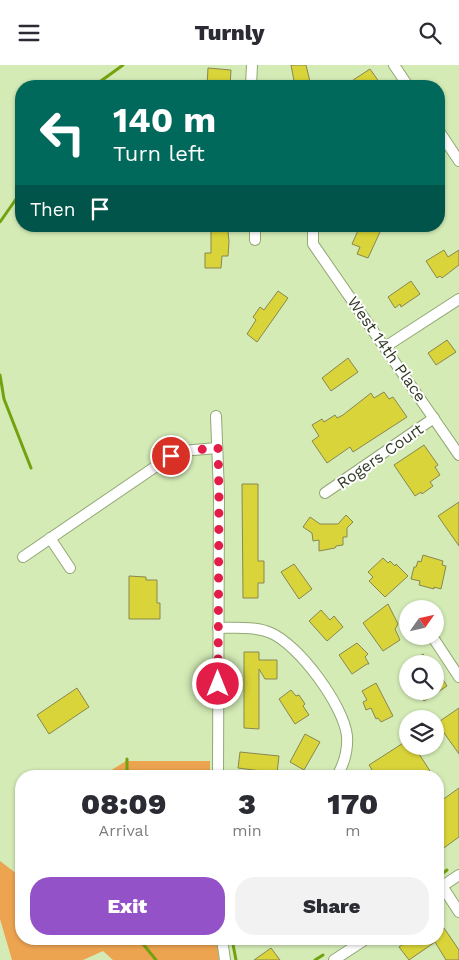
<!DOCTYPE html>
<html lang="en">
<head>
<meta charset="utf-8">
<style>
	:root { --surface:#fff; --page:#f2f2f3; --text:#2b2b33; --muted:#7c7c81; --accent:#9452c8 }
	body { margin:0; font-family:"Work Sans",sans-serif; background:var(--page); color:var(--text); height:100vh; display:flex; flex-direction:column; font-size:19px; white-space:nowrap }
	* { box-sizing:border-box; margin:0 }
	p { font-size:16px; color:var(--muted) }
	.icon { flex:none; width:28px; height:28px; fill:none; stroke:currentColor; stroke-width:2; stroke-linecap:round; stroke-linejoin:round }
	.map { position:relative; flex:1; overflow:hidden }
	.sheet { position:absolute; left:15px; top:705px; width:429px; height:175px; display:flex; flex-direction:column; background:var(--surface); border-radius:20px; box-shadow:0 1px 4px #0004 }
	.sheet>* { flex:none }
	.hud { position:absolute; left:15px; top:15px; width:430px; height:152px; border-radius:20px; box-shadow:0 1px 4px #0004; background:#00695c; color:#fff; overflow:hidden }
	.needle { width:32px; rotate:56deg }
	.fabs { position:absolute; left:399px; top:535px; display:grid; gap:10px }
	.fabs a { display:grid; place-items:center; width:45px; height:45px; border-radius:50%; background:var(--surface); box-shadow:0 1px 4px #0004; font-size:25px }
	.pin { position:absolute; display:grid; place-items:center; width:42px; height:42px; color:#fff; margin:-21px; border:2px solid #fff; border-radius:50%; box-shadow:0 1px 5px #0007 }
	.me { position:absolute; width:55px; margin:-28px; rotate:0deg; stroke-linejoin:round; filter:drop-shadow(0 0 4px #0008) }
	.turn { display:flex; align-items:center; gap:18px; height:105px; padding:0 15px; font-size:22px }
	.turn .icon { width:65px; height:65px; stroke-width:2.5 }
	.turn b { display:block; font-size:35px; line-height:42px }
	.then { display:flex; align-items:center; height:48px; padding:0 15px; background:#0003; gap:10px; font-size:19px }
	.eta { display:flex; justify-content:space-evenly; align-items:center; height:85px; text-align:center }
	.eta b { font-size:30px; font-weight:800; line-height:35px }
	.action { display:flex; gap:10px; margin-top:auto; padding:10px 15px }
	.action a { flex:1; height:58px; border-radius:20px; background:var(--accent); color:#fff; font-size:20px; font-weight:800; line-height:58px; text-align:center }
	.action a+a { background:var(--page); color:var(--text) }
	header { display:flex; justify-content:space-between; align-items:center; height:65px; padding:0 15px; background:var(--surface); font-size:22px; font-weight:800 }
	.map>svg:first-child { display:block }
	.green { fill:#eda450 }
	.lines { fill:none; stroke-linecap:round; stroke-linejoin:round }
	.stream { stroke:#74a20f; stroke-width:3 }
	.building { fill:#d9d439; stroke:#888751 }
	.street-casing { stroke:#92a875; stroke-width:12 }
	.street { stroke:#fff; stroke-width:10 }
	.route { stroke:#e11d48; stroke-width:9; stroke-dasharray:0 16.2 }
	.labels { text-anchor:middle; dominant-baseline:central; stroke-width:4; stroke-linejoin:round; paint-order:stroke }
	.street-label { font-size:16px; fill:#303924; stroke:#fff }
</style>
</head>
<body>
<header><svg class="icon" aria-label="menu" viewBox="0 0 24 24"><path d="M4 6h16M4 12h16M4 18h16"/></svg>Turnly<svg class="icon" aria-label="search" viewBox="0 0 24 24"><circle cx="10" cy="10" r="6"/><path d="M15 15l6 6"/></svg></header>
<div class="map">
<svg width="459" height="895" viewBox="0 0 459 895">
	<rect width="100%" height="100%" fill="#d4ebb6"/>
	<!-- green -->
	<g class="green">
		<polygon points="126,696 210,696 210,711 102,711"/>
		<polygon points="0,796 21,812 21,874 217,874 219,895 113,895 103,886 83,895 12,895 0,854"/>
	</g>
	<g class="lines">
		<!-- stream -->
		<g class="stream">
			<polyline points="94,21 123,0"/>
			<polyline points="0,157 21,127 21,113"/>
			<polyline points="0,310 4,334 31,403"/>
			<polyline points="127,711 127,694"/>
			<polyline points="438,812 447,805"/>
			<polyline points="139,874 156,895"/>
			<polyline points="232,874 236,895"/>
			<polyline points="315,895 323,890"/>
		</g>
	</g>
	<!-- building -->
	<g class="building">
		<polygon points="291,0 306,0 311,21 295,21"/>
		<polygon points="208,3 231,5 230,21 207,21"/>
		<polygon points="370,4 382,21 344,21"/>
		<polygon points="360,161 368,161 380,167 368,193 357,189 360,182 352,179"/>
		<polygon points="211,165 228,166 229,177 228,191 222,191 221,203 205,203 205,188 211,188"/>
		<polygon points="444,185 448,192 459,185 459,200 442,213 440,211 437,213 426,196"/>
		<polygon points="411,216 420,229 401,242 400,239 395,243 388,232"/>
		<polygon points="278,226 288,233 257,277 247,269 256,255 253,252 260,242 264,245"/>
		<polygon points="447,275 456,287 436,300 428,288"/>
		<polygon points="348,293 358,307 331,326 322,313"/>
		<polygon points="384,327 389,334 393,332 407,352 353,387 350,382 327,398 312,376 319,371 312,360 322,354 324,357 335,350 337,353 343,350 371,328 374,333"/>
		<polygon points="424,380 438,400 435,402 440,410 430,417 433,421 422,429 421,427 415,431 394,400"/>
		<polygon points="242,419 258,419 258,496 264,496 264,518 258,518 258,533 243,533"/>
		<polygon points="459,437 459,481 438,451"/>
		<polygon points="346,450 353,457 347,463 347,472 343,472 343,480 336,481 335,483 319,486 319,475 313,476 312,468 303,462 310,452 320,459 338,459"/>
		<polygon points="423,490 443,496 442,500 446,501 441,524 434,522 434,524 419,520 420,516 411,514 414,502 416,502 418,496 421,497"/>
		<polygon points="383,493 388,498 390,496 395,501 396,499 408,511 385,532 369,516 373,512 368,507"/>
		<polygon points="294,499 312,524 299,534 281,507"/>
		<polygon points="129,511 146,512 146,515 157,515 157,538 160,538 160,554 129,554"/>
		<polygon points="388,539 398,559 395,564 400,575 383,586 363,558"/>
		<polygon points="321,545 330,555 334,551 343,562 327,576 309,556"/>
		<polygon points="357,578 368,589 365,592 369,599 367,599 352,609 339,590"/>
		<polygon points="244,587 259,587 259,595 277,595 277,614 265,614 259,604 259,664 244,663"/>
		<polygon points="423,589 430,599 408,599"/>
		<polygon points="435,602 447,621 424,636 417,626 435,626"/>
		<polygon points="376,618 393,651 381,657 378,653 376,654 371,643 366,645 363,637 367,635 362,626"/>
		<polygon points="77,623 89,642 49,669 37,650"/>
		<polygon points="291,625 296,631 299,630 305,639 303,641 309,650 295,659 279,634"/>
		<polygon points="459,643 459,689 437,658"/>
		<polygon points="305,669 320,677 304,705 290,697"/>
		<polygon points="408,675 408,681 414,681 430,706 421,711 376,711 369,700"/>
		<polygon points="240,687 279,691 277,708 238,703"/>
		<polygon points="459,723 459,772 438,787 438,738"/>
		<polygon points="444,863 459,885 459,895 446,895 435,877 409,895 399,882 411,874 438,874 438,867"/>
		<polygon points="271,883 280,895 254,895"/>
	</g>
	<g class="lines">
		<!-- street casing -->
		<g class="street-casing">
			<g id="street">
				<polyline points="394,0 408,21"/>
				<polyline points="251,21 252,0"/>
				<polyline points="439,66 459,96"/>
				<polyline points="313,161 313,179 459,390"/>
				<polyline points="255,175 255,161"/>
				<polyline points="385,282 459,234"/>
				<polyline points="216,351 219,428 218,711"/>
				<polyline points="325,428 434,353"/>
				<polyline points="50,473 70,503"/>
				<polyline points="23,492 171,391 182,386 217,383"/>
				<path d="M218,563c17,0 37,-2 53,5 28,12 73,73 76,103 1,14 -3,28 -10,40"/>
				<polyline points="432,571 459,612"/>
				<polyline points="442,821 459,847"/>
				<polyline points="438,824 459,810"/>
				<polyline points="222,874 225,895"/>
				<polyline points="334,895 366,874"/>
			</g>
		</g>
		<!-- street -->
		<use href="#street" class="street"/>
	</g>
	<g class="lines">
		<!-- route -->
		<polyline class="route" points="171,391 182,386 218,383 219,428 218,619"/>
	</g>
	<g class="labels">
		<!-- street labels -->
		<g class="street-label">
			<text transform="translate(387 284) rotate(55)">West 14th Place</text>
			<text transform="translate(380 391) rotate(-35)">Rogers Court</text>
		</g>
	</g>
</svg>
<div class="fabs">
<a><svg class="needle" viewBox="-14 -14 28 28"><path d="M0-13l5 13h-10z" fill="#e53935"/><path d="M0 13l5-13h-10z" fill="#7c7c81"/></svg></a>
<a><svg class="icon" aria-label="search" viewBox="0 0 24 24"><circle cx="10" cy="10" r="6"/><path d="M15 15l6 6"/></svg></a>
<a><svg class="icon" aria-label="layers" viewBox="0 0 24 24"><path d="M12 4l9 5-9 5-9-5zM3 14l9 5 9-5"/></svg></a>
</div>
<div class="pin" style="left:171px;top:391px;background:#d93025"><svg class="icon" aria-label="arrive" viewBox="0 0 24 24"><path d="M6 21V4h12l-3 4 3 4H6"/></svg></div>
<svg class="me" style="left:218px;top:619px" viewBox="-20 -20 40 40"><circle r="17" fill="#e11d48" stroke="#fff" stroke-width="3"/><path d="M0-11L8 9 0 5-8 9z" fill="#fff"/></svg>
<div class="hud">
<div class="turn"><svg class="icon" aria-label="left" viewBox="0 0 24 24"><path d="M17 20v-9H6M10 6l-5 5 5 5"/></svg><div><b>140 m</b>Turn left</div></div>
<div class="then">Then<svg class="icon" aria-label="arrive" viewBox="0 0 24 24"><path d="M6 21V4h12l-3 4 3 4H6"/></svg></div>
</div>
<section class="sheet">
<div class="eta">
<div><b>08:09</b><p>Arrival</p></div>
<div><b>3</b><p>min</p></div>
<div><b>170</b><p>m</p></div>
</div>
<div class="action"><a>Exit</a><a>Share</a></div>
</section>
</div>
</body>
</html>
